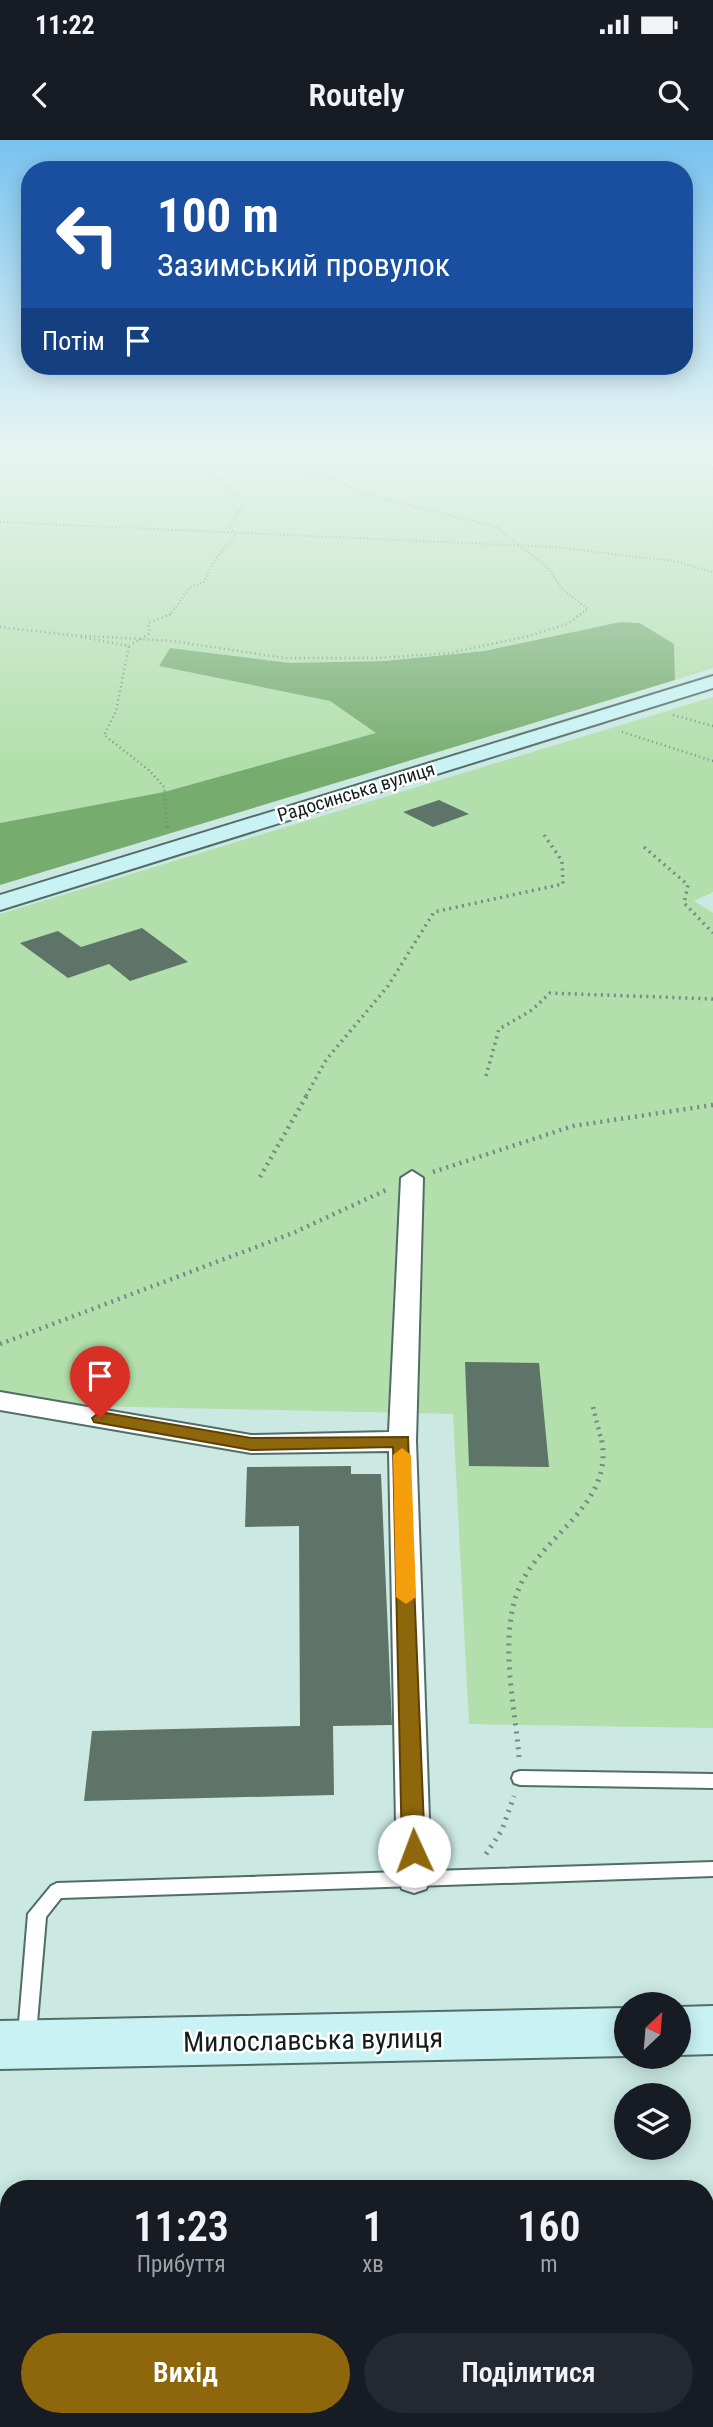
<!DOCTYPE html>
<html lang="uk">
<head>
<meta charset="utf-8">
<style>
	:root { --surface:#171b24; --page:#242831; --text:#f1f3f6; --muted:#9ea1a6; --accent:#8e660b }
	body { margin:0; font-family:"Roboto Condensed",sans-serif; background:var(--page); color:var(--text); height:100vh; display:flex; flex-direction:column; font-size:26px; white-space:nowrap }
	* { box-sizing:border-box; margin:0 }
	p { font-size:23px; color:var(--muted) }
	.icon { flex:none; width:38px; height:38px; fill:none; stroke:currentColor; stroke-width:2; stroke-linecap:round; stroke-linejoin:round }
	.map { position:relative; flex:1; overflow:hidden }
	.details { position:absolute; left:0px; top:2040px; width:714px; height:247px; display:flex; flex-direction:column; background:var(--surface); border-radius:28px 28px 0 0; box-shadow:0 4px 18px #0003 }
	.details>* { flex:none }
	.banner { position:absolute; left:21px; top:21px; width:672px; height:214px; border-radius:28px; box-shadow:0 4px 18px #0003; background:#1a4fa0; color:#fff; overflow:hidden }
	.needle { width:46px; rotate:26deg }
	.controls { position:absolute; left:614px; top:1852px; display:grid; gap:14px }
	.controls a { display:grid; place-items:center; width:77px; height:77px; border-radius:50%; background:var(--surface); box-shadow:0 4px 18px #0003; font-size:35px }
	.pin { position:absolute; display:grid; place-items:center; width:60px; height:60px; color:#fff; margin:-72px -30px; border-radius:50% 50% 50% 0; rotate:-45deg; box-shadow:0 0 7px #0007 }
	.pin .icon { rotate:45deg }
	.me { position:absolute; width:77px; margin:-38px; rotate:358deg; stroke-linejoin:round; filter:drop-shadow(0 0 5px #0008) }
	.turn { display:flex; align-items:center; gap:24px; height:147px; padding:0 21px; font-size:32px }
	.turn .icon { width:91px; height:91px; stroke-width:2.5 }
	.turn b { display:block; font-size:49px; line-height:60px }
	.then { display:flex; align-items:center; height:66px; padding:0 21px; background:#0003; gap:14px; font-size:26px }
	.eta { display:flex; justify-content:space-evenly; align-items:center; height:119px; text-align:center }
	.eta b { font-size:42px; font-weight:600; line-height:49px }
	.primary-button { display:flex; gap:14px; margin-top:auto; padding:14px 21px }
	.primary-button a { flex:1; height:80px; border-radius:42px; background:var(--accent); color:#fff; font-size:28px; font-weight:600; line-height:80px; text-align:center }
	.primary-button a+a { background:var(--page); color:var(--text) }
	.status { display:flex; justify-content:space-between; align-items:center; height:49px; padding:0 35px; background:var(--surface); direction:ltr }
	.status svg { height:19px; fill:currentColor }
	header { display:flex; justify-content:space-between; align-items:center; height:91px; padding:0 21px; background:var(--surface); font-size:32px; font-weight:600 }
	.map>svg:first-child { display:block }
	.green { fill:#b2dfab }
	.forest { fill:#76ac6e }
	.building { fill:#5e7468 }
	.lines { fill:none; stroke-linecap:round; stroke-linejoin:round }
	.lane-casing { stroke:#526d67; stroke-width:4 }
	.street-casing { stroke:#526d67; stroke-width:4 }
	.secondary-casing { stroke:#526d67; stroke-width:4 }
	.path-far4 { stroke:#758a86; stroke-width:2; stroke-dasharray:1 2.5; stroke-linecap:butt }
	.path-far3 { stroke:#758a86; stroke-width:2.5; stroke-dasharray:1 3.5; stroke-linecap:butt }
	.path-far2 { stroke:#758a86; stroke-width:3.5; stroke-dasharray:2 4.5; stroke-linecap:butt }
	.path-far1 { stroke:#758a86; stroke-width:4.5; stroke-dasharray:2 5; stroke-linecap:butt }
	.path { stroke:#758a86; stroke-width:5; stroke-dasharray:2 6; stroke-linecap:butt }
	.lane { fill:#fff; fill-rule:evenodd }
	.street { fill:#fff; fill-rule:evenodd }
	.secondary { fill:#c8f2f4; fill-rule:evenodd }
	.route { fill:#8e660b; stroke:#5c4207; stroke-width:2 }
	.slow { fill:#f59e0b }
	.labels { text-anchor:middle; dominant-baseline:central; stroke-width:5; stroke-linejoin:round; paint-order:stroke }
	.far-street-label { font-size:19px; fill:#131e1c; stroke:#fff }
	.near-street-label { font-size:28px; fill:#131e1c; stroke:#fff }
</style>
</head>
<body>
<div class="status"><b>11:22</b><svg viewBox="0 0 49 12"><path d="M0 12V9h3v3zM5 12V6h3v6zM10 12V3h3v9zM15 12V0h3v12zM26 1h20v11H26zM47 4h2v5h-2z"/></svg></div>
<header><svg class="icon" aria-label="back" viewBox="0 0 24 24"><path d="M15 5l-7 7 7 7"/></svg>Routely<svg class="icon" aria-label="search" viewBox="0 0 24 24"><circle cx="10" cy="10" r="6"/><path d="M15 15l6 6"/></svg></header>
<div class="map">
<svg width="713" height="2287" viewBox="0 0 713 2287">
	<rect width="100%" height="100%" fill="#cbe8e2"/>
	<!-- green -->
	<g class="green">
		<polygon points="0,309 713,309 713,528 675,540 674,504 641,483 620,482 484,511 385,521 289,523 170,508 159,526 330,561 377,593 164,652 0,683"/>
		<polygon points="713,557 713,752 694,761 713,773 713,1588 469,1584 453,1274 0,1264 0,774"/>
	</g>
	<!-- forest -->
	<polygon class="forest" points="620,482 640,483 674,504 675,540 0,745 0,683 164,652 376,593 330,561 159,526 170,508 289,523 385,521 484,511"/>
	<!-- building -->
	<g class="building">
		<polygon points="439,660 469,674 433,687 403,672"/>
		<polygon points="142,788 188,822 130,841 109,824 68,838 20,803 58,791 81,807"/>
		<polygon points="465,1222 539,1223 549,1327 469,1326"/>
		<polygon points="351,1326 351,1334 381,1334 392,1585 333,1586 334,1655 84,1661 92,1591 300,1586 299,1386 245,1387 247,1327"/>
	</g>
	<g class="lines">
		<!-- lane casing -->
		<g class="lane-casing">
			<g id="lane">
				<polygon points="520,1631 713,1634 713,1648 520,1645 514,1643 512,1638 514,1633"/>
				<polygon points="713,1722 713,1736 61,1758 46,1777 36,1895 34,1901 27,1904 20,1901 18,1895 28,1774 51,1746 57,1743"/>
			</g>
		</g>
		<!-- street casing -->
		<g class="street-casing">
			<polygon id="street" points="412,1031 423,1038 416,1301 431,1738 426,1749 414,1753 402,1749 397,1738 389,1311 251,1313 0,1270 0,1252 251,1295 389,1292 401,1038"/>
		</g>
		<!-- secondary casing -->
		<g class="secondary-casing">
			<g id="secondary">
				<polygon points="713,536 713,548 0,770 0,755"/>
				<polygon points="713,1866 713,1914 679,1915 679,1867"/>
				<polygon points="626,1868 626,1916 0,1929 0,1881"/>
			</g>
		</g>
		<!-- path-far4 -->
		<g class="path-far4">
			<polyline points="239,309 271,324 321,335 374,357 495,386 548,428 562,449 588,469 578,476"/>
			<polyline points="683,309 713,329"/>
			<polyline points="0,382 553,407 674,421 713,432"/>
			<polyline points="166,476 171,474 189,448 204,442 214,421 236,394 229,388 244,364 240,356 180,309"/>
		</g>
		<!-- path-far3 -->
		<g class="path-far3">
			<polyline points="0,487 69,495"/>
			<polyline points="67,495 173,501 284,518 377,518 450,513 529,496 567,484 581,474"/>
			<polyline points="81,497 129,506 116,571 104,595 150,631 164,647 167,687"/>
			<polyline points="129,506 150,493 148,483 171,474"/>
			<polyline points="673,575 713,586"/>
			<polyline points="622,592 713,621"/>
		</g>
		<!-- path-far2 -->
		<g class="path-far2">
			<polyline points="167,686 167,689"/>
			<polyline points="644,707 688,745 684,763 713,793"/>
			<polyline points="486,936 499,889 532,870 550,853 713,859"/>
			<polyline points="306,956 326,920 388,846 434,772 563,744 562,721 542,692"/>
		</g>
		<!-- path-far1 -->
		<g class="path-far1">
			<polyline points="433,1032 573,986 713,965"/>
			<polyline points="260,1037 307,955"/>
			<polyline points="0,1204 293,1093 386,1050"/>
			<polyline points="593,1267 601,1299"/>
		</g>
		<!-- path -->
		<g class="path">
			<path d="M519,1617c-4,-51 -19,-111 -3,-161 19,-60 101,-88 85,-159"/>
			<polyline points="486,1714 502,1690 514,1656"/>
		</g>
		<!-- lane -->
		<use href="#lane" class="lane"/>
		<!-- street -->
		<use href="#street" class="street"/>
		<!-- secondary -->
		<use href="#secondary" class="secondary"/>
	</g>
	<!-- sky -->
	<linearGradient id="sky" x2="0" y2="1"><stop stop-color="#79c3f0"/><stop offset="0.49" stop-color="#e8f5f2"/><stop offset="1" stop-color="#e8f5f2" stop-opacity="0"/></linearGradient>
	<rect width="713" height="629" fill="url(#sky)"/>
	<!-- route -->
	<polygon class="route" points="100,1272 251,1298 408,1297 425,1711 421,1718 414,1720 406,1718 402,1711 393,1307 251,1310 94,1282 92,1278"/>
	<!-- slow -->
	<polygon class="slow" points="402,1308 411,1315 416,1457 406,1464 396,1457 393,1315"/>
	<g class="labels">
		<!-- far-street labels -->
		<g class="far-street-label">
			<text transform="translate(356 652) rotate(-17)">Радосинська вулиця</text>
		</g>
		<!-- near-street labels -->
		<g class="near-street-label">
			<text transform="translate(313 1900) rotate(-1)">Милославська вулиця</text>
		</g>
	</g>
</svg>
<div class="controls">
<a><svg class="needle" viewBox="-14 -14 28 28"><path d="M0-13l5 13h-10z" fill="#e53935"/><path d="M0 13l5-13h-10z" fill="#9ea1a6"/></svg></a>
<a><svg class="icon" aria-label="layers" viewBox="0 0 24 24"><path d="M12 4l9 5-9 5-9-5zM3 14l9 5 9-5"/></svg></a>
</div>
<div class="pin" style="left:100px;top:1278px;background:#d93025"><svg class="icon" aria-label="arrive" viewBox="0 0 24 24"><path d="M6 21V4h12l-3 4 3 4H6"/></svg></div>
<svg class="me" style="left:414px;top:1711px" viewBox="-20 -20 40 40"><circle r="19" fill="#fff"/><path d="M0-13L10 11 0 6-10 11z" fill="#8e660b"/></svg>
<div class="banner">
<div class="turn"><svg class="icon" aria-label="left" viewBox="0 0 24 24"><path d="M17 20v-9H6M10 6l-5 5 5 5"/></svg><div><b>100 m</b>Зазимський провулок</div></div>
<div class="then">Потім<svg class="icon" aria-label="arrive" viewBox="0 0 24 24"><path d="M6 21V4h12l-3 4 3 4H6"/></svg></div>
</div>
<section class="details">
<div class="eta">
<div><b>11:23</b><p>Прибуття</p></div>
<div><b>1</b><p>хв</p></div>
<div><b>160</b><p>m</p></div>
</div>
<div class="primary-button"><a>Вихід</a><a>Поділитися</a></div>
</section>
</div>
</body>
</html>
